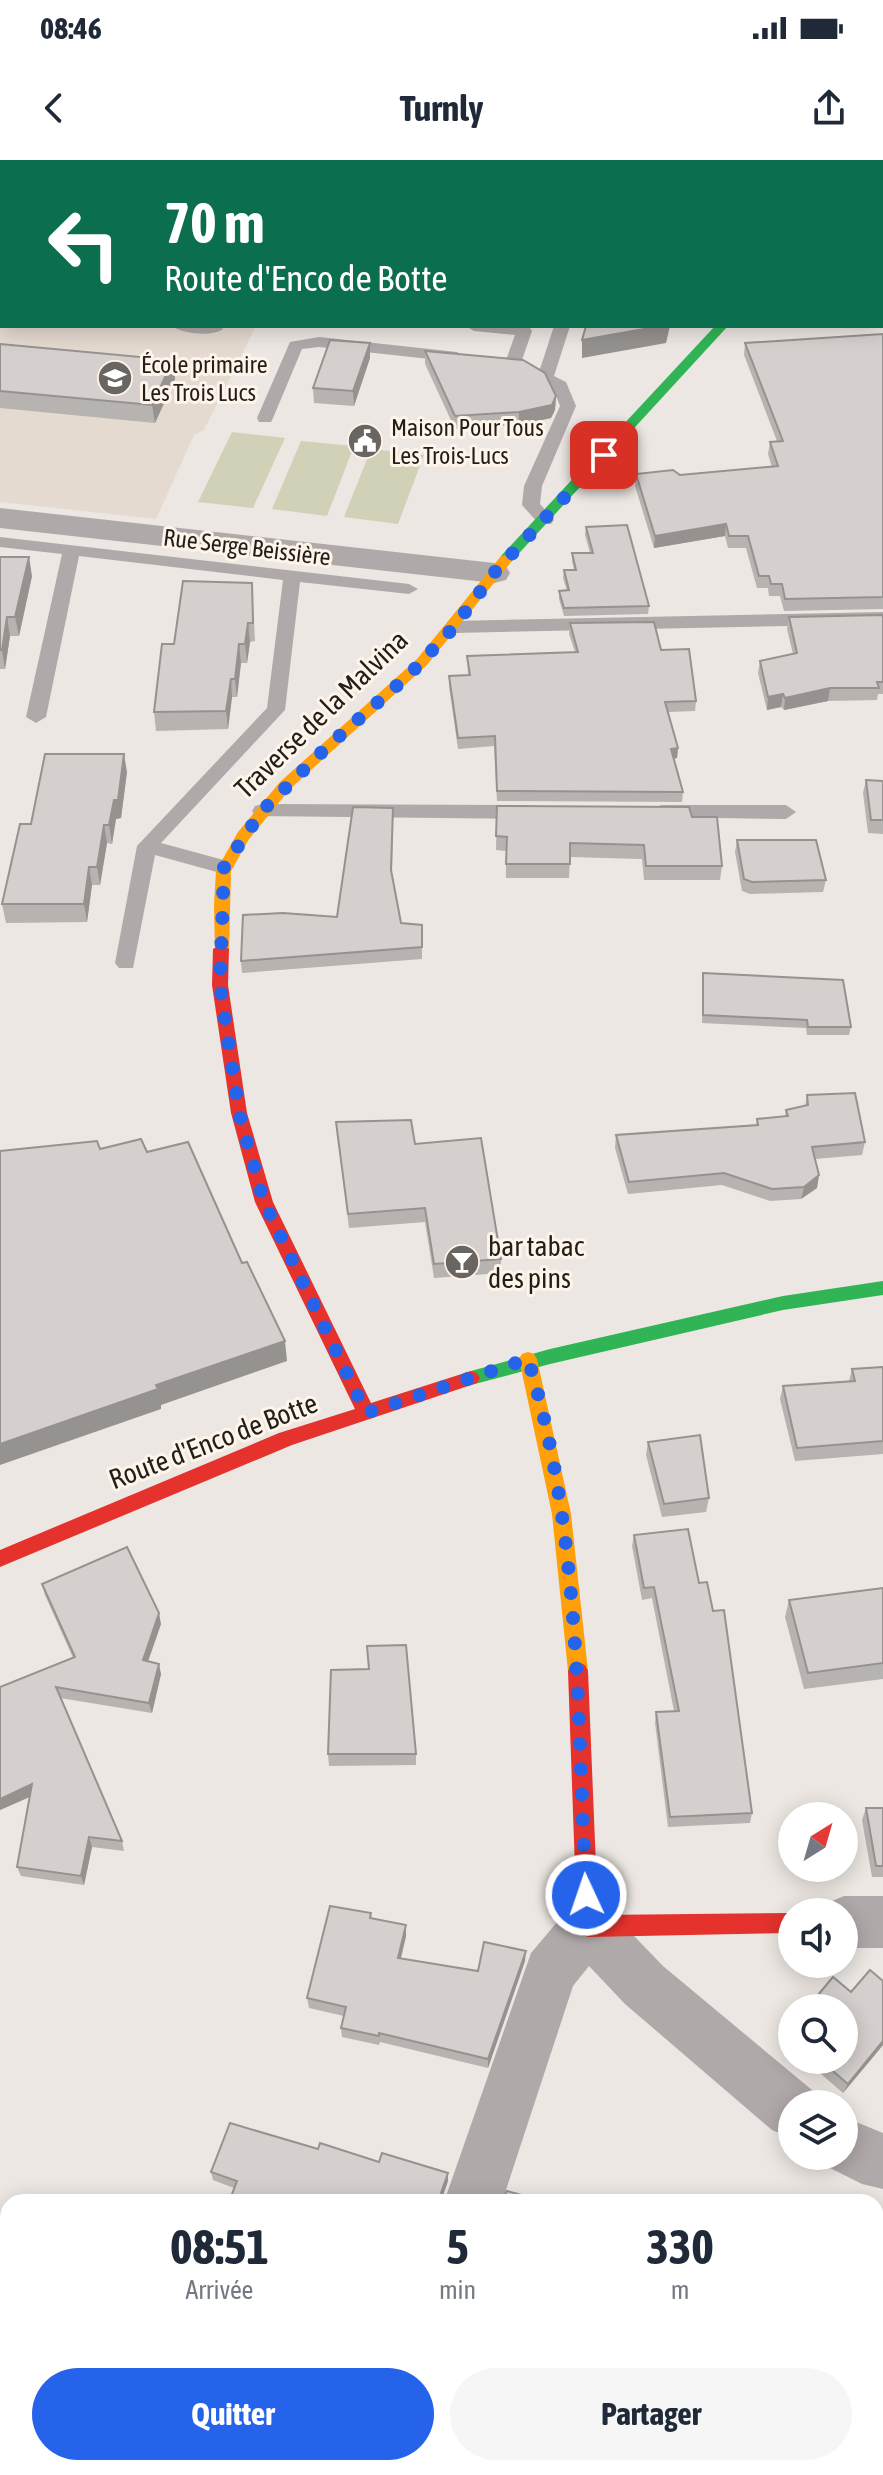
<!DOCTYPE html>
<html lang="fr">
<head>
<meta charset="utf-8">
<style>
	:root { --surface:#fff; --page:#f6f6f7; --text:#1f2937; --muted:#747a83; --accent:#2563eb }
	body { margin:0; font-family:"Asap Condensed",sans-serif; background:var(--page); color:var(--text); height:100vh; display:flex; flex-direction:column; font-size:30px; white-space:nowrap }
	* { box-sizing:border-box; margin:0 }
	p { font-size:26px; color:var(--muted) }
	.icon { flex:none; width:44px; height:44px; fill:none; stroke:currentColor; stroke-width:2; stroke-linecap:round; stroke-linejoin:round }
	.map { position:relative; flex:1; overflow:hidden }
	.drawer { position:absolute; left:0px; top:2034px; width:884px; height:282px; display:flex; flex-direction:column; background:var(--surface); border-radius:24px 24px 0 0; box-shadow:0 4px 20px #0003 }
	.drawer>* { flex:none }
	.banner { position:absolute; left:0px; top:0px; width:884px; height:168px; box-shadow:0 4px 20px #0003; background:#0b6e4f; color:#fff; overflow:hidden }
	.needle { width:52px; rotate:37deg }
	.tools { position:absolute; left:778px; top:1642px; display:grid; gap:16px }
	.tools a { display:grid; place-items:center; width:80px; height:80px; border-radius:50%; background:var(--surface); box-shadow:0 4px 20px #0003; font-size:40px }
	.pin { position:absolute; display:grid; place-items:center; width:68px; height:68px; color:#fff; margin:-34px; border-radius:16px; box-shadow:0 4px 12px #0006 }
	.me { position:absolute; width:88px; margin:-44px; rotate:357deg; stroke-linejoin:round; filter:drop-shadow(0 0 6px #0008) }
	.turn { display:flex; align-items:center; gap:28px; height:168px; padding:0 32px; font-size:36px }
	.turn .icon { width:104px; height:104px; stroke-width:2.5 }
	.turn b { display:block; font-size:56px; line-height:68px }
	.eta { display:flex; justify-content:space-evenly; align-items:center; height:136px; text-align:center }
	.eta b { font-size:48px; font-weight:700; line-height:56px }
	.cta { display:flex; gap:16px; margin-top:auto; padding:16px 32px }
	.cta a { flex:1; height:92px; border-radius:48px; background:var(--accent); color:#fff; font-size:32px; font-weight:700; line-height:92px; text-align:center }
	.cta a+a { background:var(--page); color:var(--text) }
	.status { display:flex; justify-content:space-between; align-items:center; height:56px; padding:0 40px; background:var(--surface); direction:ltr }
	.status svg { height:22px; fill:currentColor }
	header { display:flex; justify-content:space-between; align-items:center; height:104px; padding:0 32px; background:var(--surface); font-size:36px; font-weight:700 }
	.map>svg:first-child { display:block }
	.built { fill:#e5dad0 }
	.green { fill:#d0d1b6 }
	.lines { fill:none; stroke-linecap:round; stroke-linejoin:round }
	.lane { fill:#b0a9a9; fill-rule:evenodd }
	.street { fill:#b0a9a9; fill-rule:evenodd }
	.fast { fill:#30b455; fill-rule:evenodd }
	.slow { fill:#ff9f0a; fill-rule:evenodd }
	.jam { fill:#e5322d; fill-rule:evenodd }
	.wall { fill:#b7b3b0 }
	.shaded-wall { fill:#959290 }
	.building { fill:#d5d0cd; stroke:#959290; stroke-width:2 }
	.route { stroke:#2563eb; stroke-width:14; stroke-dasharray:0 25.2 }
	.labels { text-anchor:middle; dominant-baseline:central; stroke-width:6; stroke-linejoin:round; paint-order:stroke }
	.far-poi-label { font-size:24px; fill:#221f1b; stroke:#fff4ea; text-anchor:start }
	.far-street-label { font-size:24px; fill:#221f1b; stroke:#fff4ea }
	.street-label { font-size:28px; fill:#221f1b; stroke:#fff4ea }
	.poi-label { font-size:28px; fill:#221f1b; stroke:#fff4ea; text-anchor:start }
</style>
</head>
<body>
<div class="status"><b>08:46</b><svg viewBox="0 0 49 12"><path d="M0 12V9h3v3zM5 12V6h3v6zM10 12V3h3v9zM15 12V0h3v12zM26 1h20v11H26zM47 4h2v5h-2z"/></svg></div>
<header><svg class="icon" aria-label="back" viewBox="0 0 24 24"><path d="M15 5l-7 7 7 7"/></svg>Turnly<svg class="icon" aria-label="share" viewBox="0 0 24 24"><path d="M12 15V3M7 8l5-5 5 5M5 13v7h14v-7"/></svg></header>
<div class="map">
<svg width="883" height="2315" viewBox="0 0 883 2315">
	<rect width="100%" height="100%" fill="#ece7e2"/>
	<!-- built -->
	<polygon class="built" points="0,0 184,2 2,2 2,166 256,166 204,270 194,275 156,359 0,342"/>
	<!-- green -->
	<g class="green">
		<polygon points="232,272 285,278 253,348 198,342"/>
		<polygon points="301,281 354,286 327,356 272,349"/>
		<polygon points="371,289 424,295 398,364 344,357"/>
	</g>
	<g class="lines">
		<!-- lane -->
		<g class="lane">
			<rect x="600" y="0" width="14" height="2"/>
			<polygon points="826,0 849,0 850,2 827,2"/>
			<polygon points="883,18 883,27 882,27 882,18"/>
			<rect x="0" y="143" width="2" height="10"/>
			<path d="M172,166h49l2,3c-10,8 -41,5 -51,-3z"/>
			<polygon points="466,166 530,168 532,171 522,200 540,209 554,166 570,166 554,216 566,222 576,246 542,326 540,344 554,360 551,364 539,364 522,345 524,326 560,246 553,228 507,206 505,203 515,175 474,171"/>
			<polygon points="319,177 457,192 465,197 457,202 319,187 302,189 273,258 271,262 259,262 257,258 290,182"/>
			<polygon points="0,377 409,424 418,429 409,434 300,422 285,550 161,683 231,702 234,707 224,714 155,695 133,808 119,808 115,803 137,686 267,548 283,420 79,396 46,557 36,563 26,557 62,394 0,387"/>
			<polygon points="883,452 883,464 454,473 445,467 454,461"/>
			<polygon points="262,644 528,645 538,652 528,659 255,656 252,651 255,646"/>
			<polygon points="661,645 786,645 796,652 786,659 654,657 651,652"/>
		</g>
		<!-- street -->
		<g class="street">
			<rect x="802" y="0" width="26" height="2"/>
			<polygon points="0,348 494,403 506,406 510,413 506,420 494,423 0,368"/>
			<polygon points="844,1736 883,1736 883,1788 844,1788 844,1752 822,1752 825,1744"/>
			<polygon points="588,1740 607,1748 663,1806 812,1930 818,1944 792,1944 792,1978 772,1970 625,1844 589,1806 573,1826 502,2042 444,2042 531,1793 569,1748"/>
			<polygon points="844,1957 883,1973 883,2029 862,2024 824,2005 820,1996 844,1996"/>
			<polygon points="352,2308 414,2308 413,2315 351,2315"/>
		</g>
		<!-- fast -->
		<g class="fast">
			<polygon points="715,166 728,166 511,402 501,402 501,396"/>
			<polygon points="883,1121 883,1135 783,1150 550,1204 471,1225 465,1223 462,1218 465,1213 471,1211 550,1189 783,1136"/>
		</g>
		<!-- slow -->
		<g class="slow">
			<polygon points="506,395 511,396 511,402 426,506 290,629 249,679 231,711 229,789 221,794 215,793 214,745 216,711 238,672 280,622 417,499 489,411 501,396"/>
			<polygon points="528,1192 534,1194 537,1199 571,1354 588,1511 585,1517 578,1520 571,1517 568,1511 552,1354 519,1199 522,1194"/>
		</g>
		<!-- jam -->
		<g class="jam">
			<polygon points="221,784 229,789 228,825 247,953 273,1042 371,1243 471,1211 477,1213 480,1218 477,1223 292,1285 0,1407 0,1390 279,1273 355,1249 255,1042 231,953 212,825 213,789"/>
			<polygon points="578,1502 585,1505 588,1511 598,1755 792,1753 792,1773 588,1777 580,1773 577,1766 568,1511 571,1505"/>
		</g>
	</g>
	<!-- wall -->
	<g class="wall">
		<polygon points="0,0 166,0 164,2 2,2 2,63 0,63"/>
		<polygon points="660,0 718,0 717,2 659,2"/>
		<polygon points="883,174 883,449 784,451 780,436 769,436 768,428 757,428 746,388 728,388 725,376 654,388 635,326 636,314 680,315 772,307 768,294 770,282 777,281 744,195 745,183"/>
		<polygon points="0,184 173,200 175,219 155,263 0,248"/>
		<polygon points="425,191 556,236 555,250 551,258 519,265 455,269 425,204"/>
		<polygon points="370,198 354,246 314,243 313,228"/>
		<polygon points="586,367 649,446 648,454 564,456 559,439 559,431 567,431 563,418 564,410 574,410 572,401 572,393 590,393 585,375"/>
		<polygon points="0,397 32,416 19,476 10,476 5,509 0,509"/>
		<polygon points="252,423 255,481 250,482 247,503 241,503 237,537 232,537 228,569 156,571 154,552 174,484"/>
		<polygon points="883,455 883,534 878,534 877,540 828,541 784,550 781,547 767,550 758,513 760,501 793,494 787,469 789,457"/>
		<polygon points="570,463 661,490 696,541 695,551 668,552 678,588 677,598 674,599 683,632 682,642 497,641 494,586 458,589 449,526 449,516 468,515 467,496 575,492 569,474"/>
		<polygon points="127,612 121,658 116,659 112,684 107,683 100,725 92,725 87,762 6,763 2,744 31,664"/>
		<polygon points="866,620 883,621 883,674 868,673 863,633"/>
		<polygon points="497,646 692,657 722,706 720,720 644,720 642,699 570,697 569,718 506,718 506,691 496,690"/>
		<polygon points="393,660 392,713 401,763 422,765 422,799 242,813 241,801 337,757"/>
		<polygon points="737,680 826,720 823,732 750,734 742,731 735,692"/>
		<polygon points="703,813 851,867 849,875 807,875 806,868 702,863"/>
		<polygon points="807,935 865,982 862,995 815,999 819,1015 817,1028 801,1039 770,1041 722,1025 628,1034 615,988 616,975 756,965 757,959 785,956 786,950 805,946"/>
		<polygon points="336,962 415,984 501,1099 501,1113 434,1118 425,1062 349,1068"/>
		<polygon points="883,1207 883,1294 795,1301 780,1239 783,1226 849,1221 852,1209"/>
		<polygon points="648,1282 709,1338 706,1352 662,1357 646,1295"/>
		<polygon points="634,1375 699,1423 752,1653 750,1663 668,1667 655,1563 656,1552 674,1551 652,1438 642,1440 632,1386"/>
		<polygon points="42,1424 161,1464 148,1501 161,1514 152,1553 60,1538 122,1681 124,1691 92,1687 84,1725 21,1716 17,1707 30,1637 0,1650 0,1527 73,1498 45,1435"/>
		<polygon points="883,1428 883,1519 804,1529 785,1457 789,1440"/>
		<polygon points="328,1594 416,1594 416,1605 329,1606"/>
		<polygon points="866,1648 883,1648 883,1717 872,1717 862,1660"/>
		<polygon points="371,1753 371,1758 406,1776 401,1799 478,1811 525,1801 488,1908 380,1882 379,1885 342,1877 341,1868 344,1856 309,1848 307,1838"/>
		<polygon points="851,1832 883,1885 843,1933 805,1900 844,1900"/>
		<polygon points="792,1866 792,1889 783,1881 787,1871"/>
		<polygon points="318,1989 379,2002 448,2021 443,2035 444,2037 234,2028 213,2020 211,2012"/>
	</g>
	<!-- shaded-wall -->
	<g class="shaded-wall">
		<polygon points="153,0 166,0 164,2 152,2"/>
		<polygon points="661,166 670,166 666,183 582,198 582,180"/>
		<polygon points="370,183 370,198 354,246 353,231"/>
		<polygon points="173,200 175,219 155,263 152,245"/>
		<polygon points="556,236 555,250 551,258 519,265 519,252"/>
		<polygon points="726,364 725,376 654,388 655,376"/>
		<polygon points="29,397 32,416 19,476 15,457"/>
		<polygon points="7,457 10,476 5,509 2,490"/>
		<polygon points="248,463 250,482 247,503 245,484"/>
		<polygon points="239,484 241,503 237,537 235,519"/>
		<polygon points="231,519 232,537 228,569 226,551"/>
		<polygon points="830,528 828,541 784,550 785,538"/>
		<polygon points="783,534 781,547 767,550 768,537"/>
		<polygon points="678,588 677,598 670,599 671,589"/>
		<polygon points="124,594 127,612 121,658 116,659 112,684 109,665"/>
		<polygon points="104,665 107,683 100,725 97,707"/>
		<polygon points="89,707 92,725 87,762 84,744"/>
		<polygon points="819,1015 817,1028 801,1039 804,1027"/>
		<polygon points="285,1181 287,1201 161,1245 161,1249 0,1305 0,1284 156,1225"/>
		<polygon points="159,1453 161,1464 145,1510 143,1500"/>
		<polygon points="159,1504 161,1514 152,1553 149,1543"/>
		<polygon points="32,1624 36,1634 0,1650 0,1639"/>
		<polygon points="89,1677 92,1687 84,1725 81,1716"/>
		<polygon points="406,1765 406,1776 398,1809 398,1798"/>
		<polygon points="526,1791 525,1801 488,1908 488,1899"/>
		<polygon points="883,1881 883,1885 843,1933 848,1924"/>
		<polygon points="448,2013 448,2021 441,2041 441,2033"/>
		<polygon points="118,2308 123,2308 121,2315 116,2315"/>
	</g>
	<!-- building -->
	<g class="building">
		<polygon points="0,0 153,0 152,2 2,2 2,45 0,45"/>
		<polygon points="439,0 532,0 532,2 536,2 439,2"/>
		<polygon points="660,0 704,0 704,2 659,2"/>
		<polygon points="882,89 883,91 883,147 882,147"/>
		<polygon points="586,166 661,166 582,180"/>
		<polygon points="883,174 883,437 785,439 782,424 771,424 769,416 759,416 748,376 729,376 726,364 655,376 636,314 673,310 680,315 778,306 770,282 783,281 745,183"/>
		<polygon points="330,180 370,183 353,231 313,228"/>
		<polygon points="0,184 173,200 152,245 0,231"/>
		<polygon points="425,191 523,200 545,213 556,236 552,245 519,252 455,256"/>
		<polygon points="627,365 649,446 564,448 559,431 569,430 564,410 576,410 572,393 593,393 586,367"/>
		<polygon points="0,397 29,397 15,457 7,457 2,490 0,490"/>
		<polygon points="183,421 252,423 253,463 248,463 245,484 239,484 235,519 231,519 226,551 154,552 162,484 174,484"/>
		<polygon points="883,455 883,522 877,522 879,528 830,528 785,538 783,534 768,537 760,501 797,493 789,457"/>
		<polygon points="654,462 661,490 689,489 696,541 665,542 678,588 671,589 683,632 497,631 495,576 458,578 449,516 470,515 467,496 578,492 570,463"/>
		<polygon points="45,594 124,594 118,640 114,640 109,665 104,665 97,707 89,707 84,744 2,744 20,664 31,664"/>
		<polygon points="866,620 883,621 883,660 871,660"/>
		<polygon points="497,646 689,647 692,657 717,657 722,706 646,706 644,685 570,683 570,704 506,704 507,677 496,676"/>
		<polygon points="353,647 393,648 391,710 401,763 422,765 422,787 241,801 243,755 283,753 337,757"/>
		<polygon points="737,680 816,680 826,720 752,722 744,719"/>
		<polygon points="703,813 843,820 851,867 808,867 807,860 703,855"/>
		<polygon points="855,933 865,982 812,987 819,1015 804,1027 772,1029 724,1013 629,1022 616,975 758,965 757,959 788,956 786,950 808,945 807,935"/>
		<polygon points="411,960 415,984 481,978 501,1099 434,1104 425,1048 348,1054 336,962"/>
		<polygon points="141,979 147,992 188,982 242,1103 247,1102 285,1181 156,1225 158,1229 0,1284 0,991 97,981 100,989"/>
		<polygon points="883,1207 883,1281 797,1288 783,1226 855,1221 852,1209"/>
		<polygon points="700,1275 709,1338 664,1344 648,1282"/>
		<polygon points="688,1369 699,1423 707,1422 713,1451 724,1450 752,1653 670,1657 656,1552 679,1551 654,1427 644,1428 634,1375"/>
		<polygon points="127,1387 159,1453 143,1500 159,1504 149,1543 56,1527 122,1681 89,1677 81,1716 17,1707 32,1624 0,1639 0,1527 75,1497 42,1424"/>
		<polygon points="883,1428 883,1503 808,1513 789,1440"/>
		<polygon points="406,1485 416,1594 328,1594 331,1510 369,1509 367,1486"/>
		<polygon points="866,1648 883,1648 883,1706 876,1706"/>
		<polygon points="330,1746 371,1753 370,1758 406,1765 398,1798 478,1811 484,1782 526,1791 488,1899 379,1873 379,1876 341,1868 346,1847 307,1838"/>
		<polygon points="870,1810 883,1821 883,1881 848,1924 820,1900 844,1900 844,1848 807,1848 833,1817 851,1832"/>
		<polygon points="792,1866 792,1876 787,1871"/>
		<polygon points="230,1963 318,1989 320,1983 379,2002 382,1993 448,2013 441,2033 444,2037 503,2037 507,2031 532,2038 531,2042 229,2042 237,2021 211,2012"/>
		<polygon points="0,2248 8,2250 8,2308 118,2308 116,2315 0,2315"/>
		<polygon points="270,2308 325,2308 324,2315 268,2315"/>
		<polygon points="416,2308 456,2308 455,2315 403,2315 404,2312 416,2310"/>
		<polygon points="680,2308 834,2308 831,2315 676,2315"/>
	</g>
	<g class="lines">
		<!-- route -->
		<path class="route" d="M586,1735c-9,-179 -5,-363 -58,-536l-162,54 -102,-211 -25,-89 -19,-128 4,-118 38,-56 67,-66 80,-70 45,-48 40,-54 110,-118"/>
	</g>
	<!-- icons -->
	<defs>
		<g id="school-disc" transform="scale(1.8)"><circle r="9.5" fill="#696561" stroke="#fff4ea"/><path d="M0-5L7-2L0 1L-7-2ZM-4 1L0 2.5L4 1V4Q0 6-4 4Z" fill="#fff"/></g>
		<g id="civic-disc" transform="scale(1.8)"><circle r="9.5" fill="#696561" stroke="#fff4ea"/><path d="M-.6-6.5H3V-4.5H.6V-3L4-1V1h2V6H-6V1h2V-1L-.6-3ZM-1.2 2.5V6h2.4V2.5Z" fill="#fff"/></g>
		<g id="bar-disc" transform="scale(1.8)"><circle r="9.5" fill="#696561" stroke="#fff4ea"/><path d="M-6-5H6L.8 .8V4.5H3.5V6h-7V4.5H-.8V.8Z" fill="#fff"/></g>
	</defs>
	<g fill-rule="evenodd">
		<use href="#school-disc" x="115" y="218"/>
		<use href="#civic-disc" x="365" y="281"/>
		<use href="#bar-disc" x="462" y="1102"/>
	</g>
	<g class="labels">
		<!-- far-poi labels -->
		<g class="far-poi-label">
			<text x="141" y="204">École primaire<tspan x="141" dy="28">Les Trois Lucs</tspan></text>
			<text x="391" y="267">Maison Pour Tous<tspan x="391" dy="28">Les Trois-Lucs</tspan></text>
		</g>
		<!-- far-street labels -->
		<g class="far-street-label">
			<text transform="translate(247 387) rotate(7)">Rue Serge Beissière</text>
		</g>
		<!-- street labels -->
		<g class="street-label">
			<text transform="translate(321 554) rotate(-44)">Traverse de la Malvina</text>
			<text transform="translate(213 1281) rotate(-21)">Route d'Enco de Botte</text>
		</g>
		<!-- poi labels -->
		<g class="poi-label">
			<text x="488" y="1086">bar tabac<tspan x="488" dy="32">des pins</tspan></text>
		</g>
	</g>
</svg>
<div class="tools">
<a><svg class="needle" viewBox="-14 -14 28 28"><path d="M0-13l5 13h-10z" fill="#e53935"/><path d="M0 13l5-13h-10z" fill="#747a83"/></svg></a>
<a><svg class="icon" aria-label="sound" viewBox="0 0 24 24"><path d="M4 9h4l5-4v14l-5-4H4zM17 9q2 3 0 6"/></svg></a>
<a><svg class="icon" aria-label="search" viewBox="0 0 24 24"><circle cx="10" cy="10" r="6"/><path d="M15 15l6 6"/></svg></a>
<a><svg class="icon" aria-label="layers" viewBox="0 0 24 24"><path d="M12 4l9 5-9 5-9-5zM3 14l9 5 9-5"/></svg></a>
</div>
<div class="pin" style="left:604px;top:295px;background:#d93025"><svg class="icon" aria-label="arrive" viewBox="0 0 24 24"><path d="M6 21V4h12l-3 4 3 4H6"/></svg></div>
<svg class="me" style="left:586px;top:1735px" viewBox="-20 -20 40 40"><circle r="17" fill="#2563eb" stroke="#fff" stroke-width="3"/><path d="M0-11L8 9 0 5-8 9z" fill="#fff"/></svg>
<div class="banner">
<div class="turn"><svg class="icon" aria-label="left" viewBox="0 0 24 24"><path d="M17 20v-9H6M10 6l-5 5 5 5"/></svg><div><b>70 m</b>Route d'Enco de Botte</div></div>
</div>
<section class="drawer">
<div class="eta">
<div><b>08:51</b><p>Arrivée</p></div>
<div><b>5</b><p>min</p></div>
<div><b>330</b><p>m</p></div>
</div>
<div class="cta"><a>Quitter</a><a>Partager</a></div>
</section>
</div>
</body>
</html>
